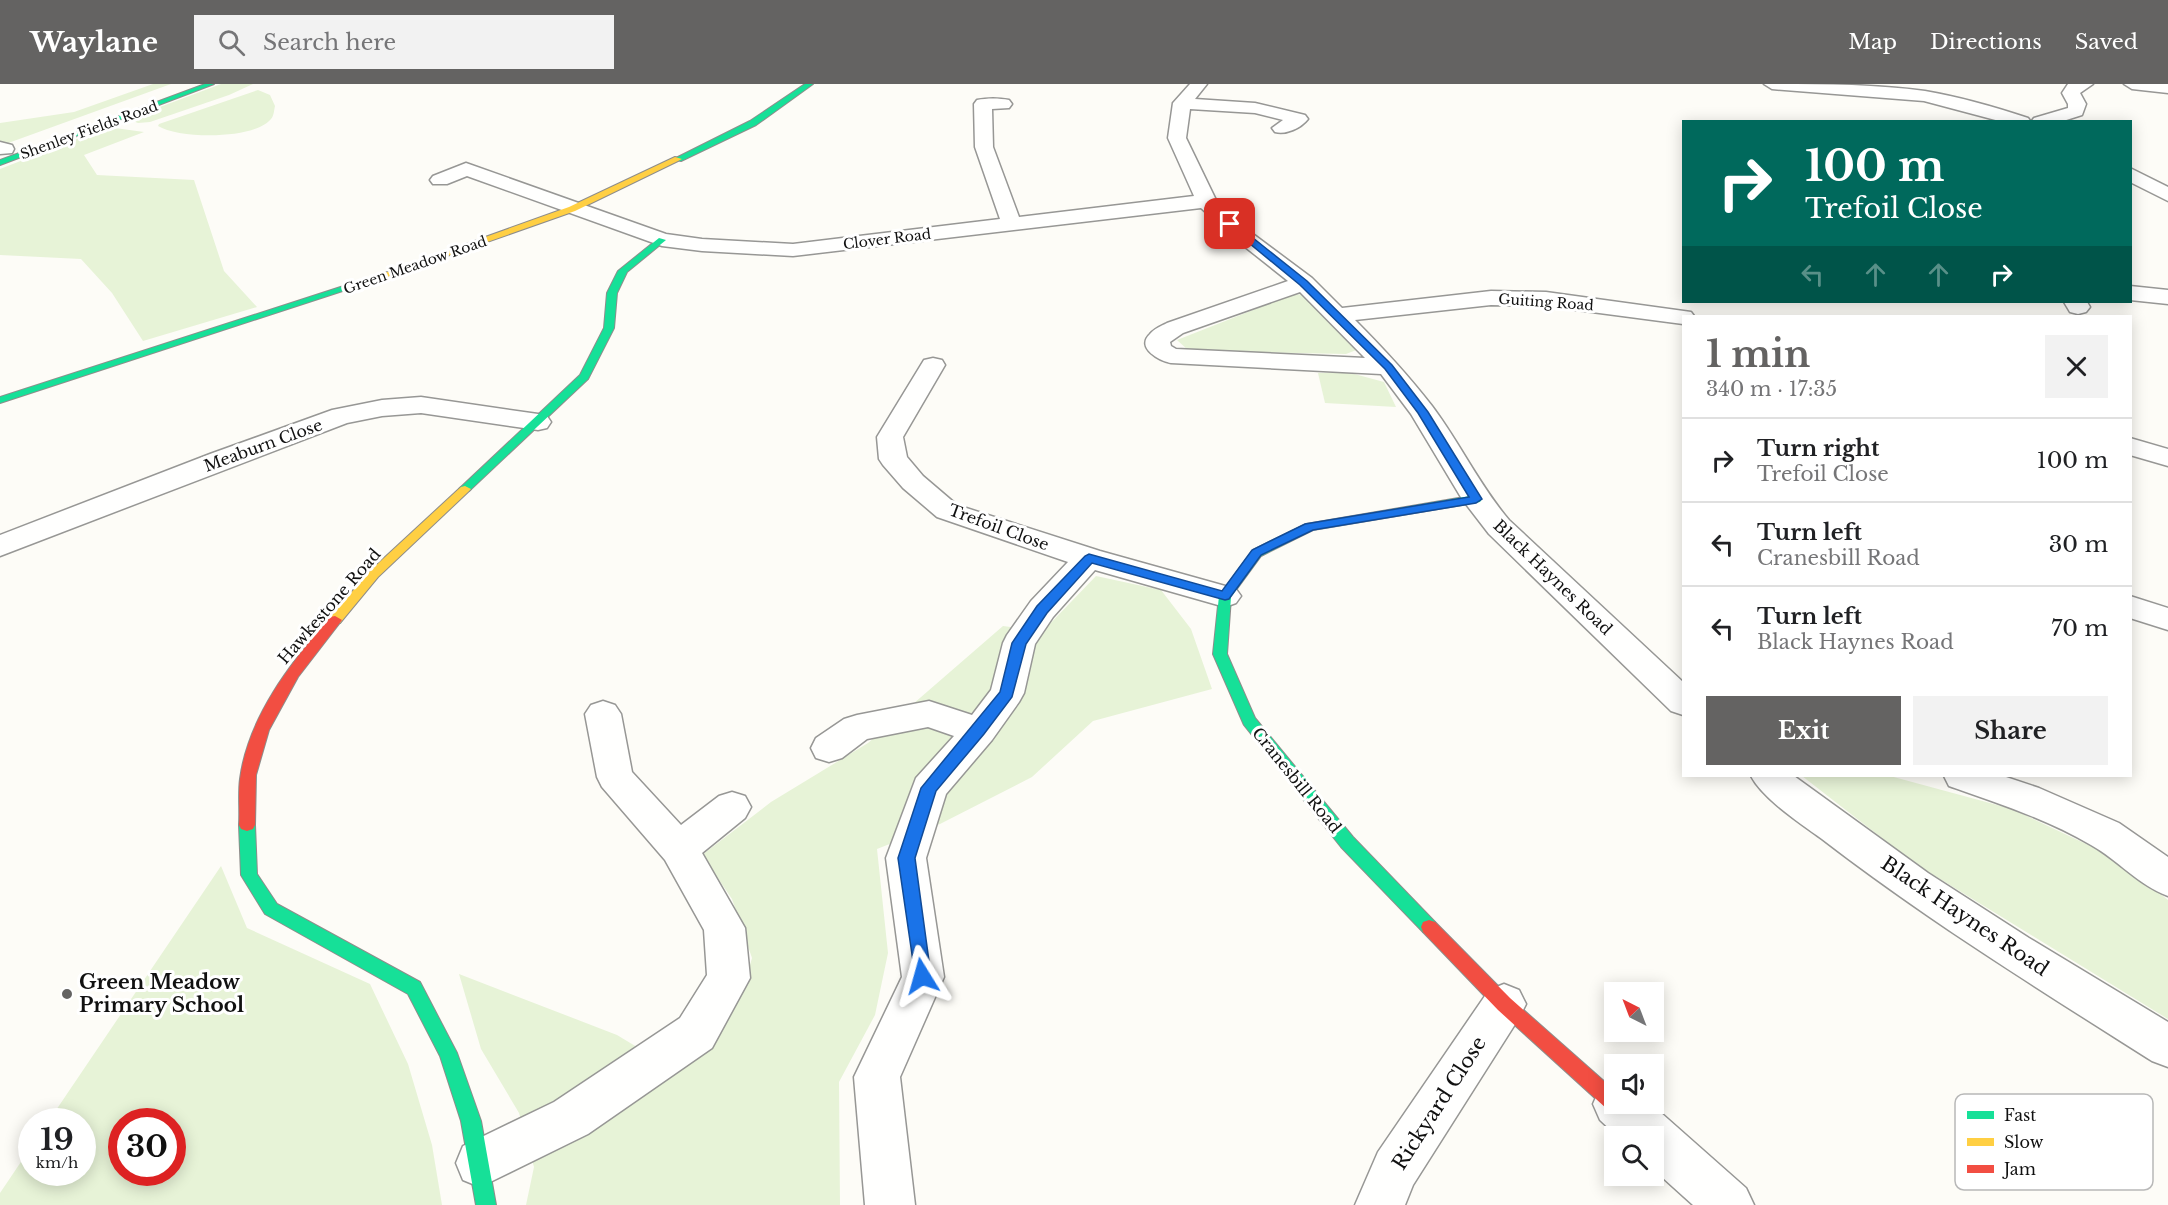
<!DOCTYPE html>
<html lang="en">
<head>
<meta charset="utf-8">
<style>
	:root { --surface:#fff; --page:#f2f2f2; --text:#202124; --muted:#757577; --line:#e0e0e0; --accent:#646362 }
	body { margin:0; font-family:"Libre Baskerville",serif; background:var(--page); color:var(--text); height:100vh; display:flex; flex-direction:column; font-size:22px; white-space:nowrap }
	* { box-sizing:border-box; margin:0 }
	p { font-size:20px; color:var(--muted) }
	.icon { flex:none; width:33px; height:33px; fill:none; stroke:currentColor; stroke-width:2; stroke-linecap:round; stroke-linejoin:round }
	.map { position:relative; flex:1; overflow:hidden }
	.sheet { position:absolute; left:1682px; top:231px; width:450px; height:462px; display:flex; flex-direction:column; background:var(--surface); border-radius:0px; box-shadow:0 3px 15px #0003 }
	.sheet>* { flex:none }
	.banner { position:absolute; left:1682px; top:36px; width:450px; height:183px; border-radius:0px; box-shadow:0 3px 15px #0003; background:#00695c; color:#fff; overflow:hidden }
	.needle { width:39px; rotate:318deg }
	.controls { position:absolute; left:1604px; top:898px; display:grid; gap:12px }
	.controls a { display:grid; place-items:center; width:60px; height:60px; border-radius:0px; background:var(--surface); box-shadow:0 3px 15px #0003; font-size:30px }
	.speed { position:absolute; left:18px; top:1024px; display:flex; gap:12px; font-size:30px; font-weight:700; text-align:center }
	.speed>* { display:grid; place-content:center; width:78px; height:78px; border-radius:50%; background:var(--surface); box-shadow:0 3px 15px #0003; line-height:1 }
	.speed small { font-size:15px; font-weight:400 }
	.speed .limit { border:9px solid #d22; background:#fff; color:#111 }
	.pin { position:absolute; display:grid; place-items:center; width:51px; height:51px; color:#fff; margin:-26px; border-radius:12px; box-shadow:0 3px 9px #0006 }
	.me { position:absolute; width:66px; margin:-33px; rotate:352deg; stroke-linejoin:round; filter:drop-shadow(0 0 4px #0008) }
	.turn { display:flex; align-items:center; gap:21px; height:126px; padding:0 24px; font-size:27px }
	.turn .icon { width:78px; height:78px; stroke-width:2.5 }
	.turn b { display:block; font-size:42px; line-height:51px }
	.lanes { display:flex; align-items:center; height:57px; padding:0 24px; background:#0003; justify-content:center; gap:30px; direction:ltr }
	.lanes .off { opacity:.35 }
	.round { display:grid; place-items:center; flex:none; width:63px; height:63px; border-radius:0px; background:var(--page) }
	.summary { display:flex; align-items:center; justify-content:space-between; height:102px; padding:0 24px }
	h1 { font-size:36px; font-weight:800; line-height:45px; color:var(--accent) }
	.primary-button { display:flex; gap:12px; margin-top:auto; padding:12px 24px }
	.primary-button a { flex:1; height:69px; border-radius:0px; background:var(--accent); color:#fff; font-size:24px; font-weight:800; line-height:69px; text-align:center }
	.primary-button a+a { background:var(--page); color:var(--text) }
	ul { padding:0; list-style:none }
	li { display:flex; align-items:center; gap:18px; height:84px; padding:0 24px; border-top:2px solid var(--line) }
	li div { flex:1 }
	li b { display:block; font-size:22px }
	li em { font-style:normal }
	header { display:flex; align-items:center; gap:36px; box-sizing:border-box; height:84px; padding:0 30px; background:var(--accent); color:#fff }
	header strong { font-size:28px }
	nav { display:flex; gap:33px; margin-inline-start:auto; font-size:21px }
	.search { width:420px; height:54px; background:var(--page); display:flex; align-items:center; gap:15px; box-sizing:border-box; padding:0 21px; border-radius:0px; color:var(--muted); font-size:22px }
	.map>svg:first-child { display:block }
	.green { fill:#e7f3d7; fill-rule:evenodd }
	.lines { fill:none; stroke-linecap:round; stroke-linejoin:round }
	.street-casing { stroke:#979795; stroke-width:3 }
	.fast-casing { stroke:#8e8d8b; stroke-width:2 }
	.slow-casing { stroke:#8e8d8b; stroke-width:2 }
	.jam-casing { stroke:#8e8d8b; stroke-width:2 }
	.street { fill:#fffffe; fill-rule:evenodd }
	.fast { fill:#16e098; fill-rule:evenodd }
	.slow { fill:#ffcf43; fill-rule:evenodd }
	.jam { fill:#f24e42; fill-rule:evenodd }
	.route { fill:#1a73e8; stroke:#114b97; stroke-width:1.5 }
	.poi-dot { fill:#646362; stroke:#fff; stroke-width:2 }
	.labels { text-anchor:middle; dominant-baseline:central; stroke-width:6; stroke-linejoin:round; paint-order:stroke }
	.far-street-label { font-size:14px; fill:#111; stroke:#fff }
	.street-label { font-size:16px; fill:#111; stroke:#fff }
	.near-street-label { font-size:20px; fill:#111; stroke:#fff }
	.near-poi-label { font-size:20px; font-weight:bold; fill:#111; stroke:#fff; text-anchor:start }
	.key { fill:#fff; stroke:#b8b8b8; stroke-width:1.5 }
	.key-label { font-size:16px; fill:#111 }
</style>
</head>
<body>
<header>
<strong>Waylane</strong>
<div class="search"><svg class="icon" aria-label="search" viewBox="0 0 24 24"><circle cx="10" cy="10" r="6"/><path d="M15 15l6 6"/></svg>Search here</div>
<nav><a>Map</a><a>Directions</a><a>Saved</a></nav>
</header>
<div class="map">
<svg width="2168" height="1121" viewBox="0 0 2168 1121">
	<rect width="100%" height="100%" fill="#fdfcf7"/>
	<!-- green -->
	<g class="green">
		<polygon points="153,0 171,0 0,62 0,39 74,28"/>
		<polygon points="221,0 253,0 229,11 150,38 138,39 128,35"/>
		<path d="M258,6l12,5 5,11c-1,4 -1,10 -4,13 -17,21 -92,20 -113,7l1,-2z"/>
		<polygon points="115,44 144,48 84,71 97,91 194,96 224,187 257,223 143,257 112,209 81,175 0,171 0,85 100,46"/>
		<polygon points="1305,210 1359,265 1346,270 1189,267 1177,256 1291,211"/>
		<polygon points="1347,288 1384,298 1396,323 1325,319 1318,289"/>
		<polygon points="1096,492 1161,506 1191,545 1212,605 1093,637 1032,693 940,740 877,765 888,869 875,931 839,998 840,1121 526,1121 534,1083 519,1029 481,965 459,890 617,951 670,983 709,957 741,912 752,874 732,815 702,771 771,718 868,659 1003,542 1043,547"/>
		<polygon points="1802,692 1890,692 2012,725 2116,774 2168,816 2168,935 1914,779"/>
		<path d="M221,782l26,62 123,56 38,80 24,81 10,60h-442v-12l31,-46 1,26h50v-51h-34zM122,1038h50v51h-50z"/>
	</g>
	<g class="lines">
		<!-- street casing -->
		<g class="street-casing">
			<g id="street">
				<path d="M1190,0h17l-12,15 60,4 50,12 3,4c-7,9 -22,16 -33,13l-3,-4 11,-8 -28,-7 -65,-4 -4,29 29,60 34,33 63,47 30,30 149,-17 55,1 145,20 3,4h-11v8l-137,-18 -55,-1 -136,15c27,27 53,55 77,86 28,37 47,79 77,114l174,162v33l-12,-4 -182,-177 -27,-35 -51,-85 -30,-40 -210,-11c-11,-2 -36,-15 -21,-29 4,-5 11,-8 17,-11l121,-42 -53,-42 -34,-31 -408,48 -91,-5 -40,-5 -195,-70 -20,8h-14l-3,-4 3,-4 33,-13 200,71 36,5 91,5 207,-25 -25,-72 -1,-43 3,-4c10,-2 22,-2 32,0l3,4 -3,4 -17,1 1,38 26,70 175,-21 -26,-58 5,-35zM1300,208l65,66 -189,-9 -5,-3 -1,-4 13,-9z"/>
				<path d="M1764,0c53,0 109,0 161,7 35,6 70,16 103,27l3,4h-28l-79,-21 -152,-12z"/>
				<polygon points="2068,0 2093,0 2080,9 2086,20 2082,31 2060,38 2031,38 2034,34 2068,24 2068,20 2062,9"/>
				<polygon points="2124,0 2168,0 2168,9 2132,5"/>
				<polygon points="0,58 12,61 14,65 12,69 0,70"/>
				<polygon points="2130,84 2168,103 2168,117 2130,98"/>
				<polygon points="2130,202 2168,206 2168,220 2130,216"/>
				<polygon points="2064,218 2087,218 2090,223 2086,228 2078,230 2070,228"/>
				<polygon points="933,274 942,276 945,281 903,353 907,373 923,392 957,421 1100,467 1236,505 1241,512 1236,519 1225,523 1095,486 1053,533 1035,560 1024,609 1019,618 992,656 946,710 926,774 944,893 900,993 915,1121 865,1121 854,993 902,893 886,774 916,694 954,652 928,643 867,655 842,674 829,678 816,674 811,664 816,654 844,635 857,631 929,617 972,631 991,606 1003,559 1007,551 1031,517 1068,478 937,433 903,404 883,381 879,375 877,353 924,276"/>
				<polygon points="421,313 538,330 547,332 551,338 547,344 538,346 421,329 382,332 347,339 0,472 0,451 210,370 332,326 382,316"/>
				<polygon points="2130,354 2168,365 2168,382 2130,371"/>
				<polygon points="2130,512 2168,524 2168,546 2130,534"/>
				<polygon points="603,617 615,621 621,630 632,688 681,741 719,712 732,708 745,712 751,723 745,734 702,769 745,844 750,894 712,964 588,1050 480,1103 463,1096 456,1079 463,1062 554,1018 680,934 707,891 704,846 665,776 602,703 597,693 585,630 591,621"/>
				<path d="M1751,692h43l134,97 101,65 139,84v45l-16,-6c-112,-71 -225,-141 -330,-222 -22,-16 -59,-40 -71,-63z"/>
				<path d="M1944,692h59l36,12 80,35 49,34v39c-30,-11 -50,-36 -77,-51 -44,-26 -94,-42 -142,-59z"/>
				<polygon points="1504,900 1519,906 1526,920 1519,934 1413,1101 1405,1121 1355,1121 1378,1068 1489,906"/>
				<polygon points="1614,998 1614,1020 1651,1020 1746,1104 1754,1121 1693,1121 1653,1085 1653,1053 1618,1053 1600,1036 1593,1020 1600,1004"/>
			</g>
		</g>
		<!-- fast casing -->
		<g class="fast-casing">
			<g id="fast">
				<polygon points="205,0 214,0 0,81 0,76"/>
				<polygon points="805,0 813,0 756,41 681,77 674,75 750,37"/>
				<polygon points="659,154 666,156 627,188 617,209 614,244 588,295 469,407 461,407 459,405 461,403 580,291 604,244 607,209 618,187"/>
				<polygon points="356,198 364,200 0,319 0,313"/>
				<polygon points="1476,411 1480,412 1482,415 1480,418 1313,446 1261,472 1231,513 1227,570 1255,634 1353,753 1435,838 1437,843 1435,848 1429,850 1423,848 1341,763 1244,641 1213,570 1219,512 1253,466 1306,440"/>
				<polygon points="247,735 253,737 255,741 257,790 277,820 420,898 457,969 481,1037 496,1121 476,1121 461,1037 440,972 408,910 265,830 241,791 239,741 241,737"/>
			</g>
		</g>
		<!-- slow casing -->
		<g class="slow-casing">
			<g id="slow">
				<polygon points="675,73 682,75 575,127 362,202 354,200 569,123"/>
				<polygon points="465,402 471,405 469,407 378,493 340,539 330,539 328,536 330,533 370,487 461,403"/>
			</g>
		</g>
		<!-- jam casing -->
		<g class="jam-casing">
			<g id="jam">
				<path d="M335,532l7,4 -44,57 -29,53 -13,45 -1,50 -2,4 -6,2 -6,-2 -2,-4c1,-15 -1,-31 1,-46 8,-62 51,-116 90,-162z"/>
				<polygon points="1429,836 1435,838 1510,914 1614,1006 1614,1020 1623,1020 1621,1025 1614,1027 1607,1025 1498,926 1423,848 1421,843 1423,838"/>
			</g>
		</g>
		<!-- street -->
		<use href="#street" class="street"/>
		<!-- fast -->
		<use href="#fast" class="fast"/>
		<!-- slow -->
		<use href="#slow" class="slow"/>
		<!-- jam -->
		<use href="#jam" class="jam"/>
	</g>
	<!-- route -->
	<polygon class="route" points="1227,138 1233,138 1307,197 1392,281 1428,328 1482,415 1476,419 1313,446 1261,471 1229,515 1225,516 1092,479 1047,529 1026,560 1012,613 984,650 936,707 915,774 931,892 929,898 922,900 916,898 898,774 921,704 1000,608 1012,559 1037,522 1085,472 1089,470 1222,507 1252,466 1305,440 1469,413 1418,329 1385,285 1300,201 1227,141"/>
	<!-- markers -->
	<circle class="poi-dot" cx="67" cy="910" r="6"/>
	<g class="labels">
		<!-- far-street labels -->
		<g class="far-street-label">
			<text transform="translate(89 46) rotate(-20)">Shenley Fields Road</text>
			<text transform="translate(887 155) rotate(-7)">Clover Road</text>
			<text transform="translate(415 181) rotate(-19)">Green Meadow Road</text>
			<text transform="translate(1546 218) rotate(4)">Guiting Road</text>
		</g>
		<!-- street labels -->
		<g class="street-label">
			<text transform="translate(263 361) rotate(-20)">Meaburn Close</text>
			<text transform="translate(999 443) rotate(20)">Trefoil Close</text>
			<text transform="translate(1553 493) rotate(44)">Black Haynes Road</text>
			<text transform="translate(329 522) rotate(-49)">Hawkestone Road</text>
			<text transform="translate(1297 696) rotate(51)">Cranesbill Road</text>
		</g>
		<!-- near-street labels -->
		<g class="near-street-label">
			<text transform="translate(1965 832) rotate(34)">Black Haynes Road</text>
			<text transform="translate(1439 1019) rotate(-57)">Rickyard Close</text>
		</g>
		<!-- near-poi labels -->
		<g class="near-poi-label">
			<text x="79" y="898">Green Meadow<tspan x="79" dy="23">Primary School</tspan></text>
		</g>
	</g>
	<!-- legend -->
	<rect x="1955" y="1010" width="198" height="96" rx="9" class="key"/>
	<rect x="1967" y="1027" width="27" height="8" fill="#16e098"/>
	<rect x="1967" y="1054" width="27" height="8" fill="#ffcf43"/>
	<rect x="1967" y="1081" width="27" height="8" fill="#f24e42"/>
	<g class="key-label">
		<text x="2004" y="1037">Fast</text>
		<text x="2004" y="1064">Slow</text>
		<text x="2004" y="1091">Jam</text>
	</g>
</svg>
<div class="controls">
<a><svg class="needle" viewBox="-14 -14 28 28"><path d="M0-13l5 13h-10z" fill="#e53935"/><path d="M0 13l5-13h-10z" fill="#757577"/></svg></a>
<a><svg class="icon" aria-label="sound" viewBox="0 0 24 24"><path d="M4 9h4l5-4v14l-5-4H4zM17 9q2 3 0 6"/></svg></a>
<a><svg class="icon" aria-label="search" viewBox="0 0 24 24"><circle cx="10" cy="10" r="6"/><path d="M15 15l6 6"/></svg></a>
</div>
<div class="speed"><div>19<small>km/h</small></div><div class="limit">30</div></div>
<div class="pin" style="left:1230px;top:140px;background:#d93025"><svg class="icon" aria-label="arrive" viewBox="0 0 24 24"><path d="M6 21V4h12l-3 4 3 4H6"/></svg></div>
<svg class="me" style="left:922px;top:892px" viewBox="-20 -20 40 40"><path d="M0-17L14 15 0 8-14 15z" fill="#1a73e8" stroke="#fff" stroke-width="4"/></svg>
<div class="banner">
<div class="turn"><svg class="icon" aria-label="right" viewBox="0 0 24 24"><path d="M7 20v-9h11M14 6l5 5-5 5"/></svg><div><b>100 m</b>Trefoil Close</div></div>
<div class="lanes"><svg class="icon off" aria-label="left" viewBox="0 0 24 24"><path d="M17 20v-9H6M10 6l-5 5 5 5"/></svg><svg class="icon off" aria-label="ahead" viewBox="0 0 24 24"><path d="M12 20V5M6 11l6-6 6 6"/></svg><svg class="icon off" aria-label="ahead" viewBox="0 0 24 24"><path d="M12 20V5M6 11l6-6 6 6"/></svg><svg class="icon" aria-label="right" viewBox="0 0 24 24"><path d="M7 20v-9h11M14 6l5 5-5 5"/></svg></div>
</div>
<section class="sheet">
<div class="summary"><div><h1>1 min</h1><p>340 m · 17:35</p></div><a class="round"><svg class="icon" aria-label="close" viewBox="0 0 24 24"><path d="M6 6l12 12M18 6L6 18"/></svg></a></div>
<ul>
<li><svg class="icon" aria-label="right" viewBox="0 0 24 24"><path d="M7 20v-9h11M14 6l5 5-5 5"/></svg><div><b>Turn right</b><p>Trefoil Close</p></div><em>100 m</em></li>
<li><svg class="icon" aria-label="left" viewBox="0 0 24 24"><path d="M17 20v-9H6M10 6l-5 5 5 5"/></svg><div><b>Turn left</b><p>Cranesbill Road</p></div><em>30 m</em></li>
<li><svg class="icon" aria-label="left" viewBox="0 0 24 24"><path d="M17 20v-9H6M10 6l-5 5 5 5"/></svg><div><b>Turn left</b><p>Black Haynes Road</p></div><em>70 m</em></li>
</ul>
<div class="primary-button"><a>Exit</a><a>Share</a></div>
</section>
</div>
</body>
</html>
